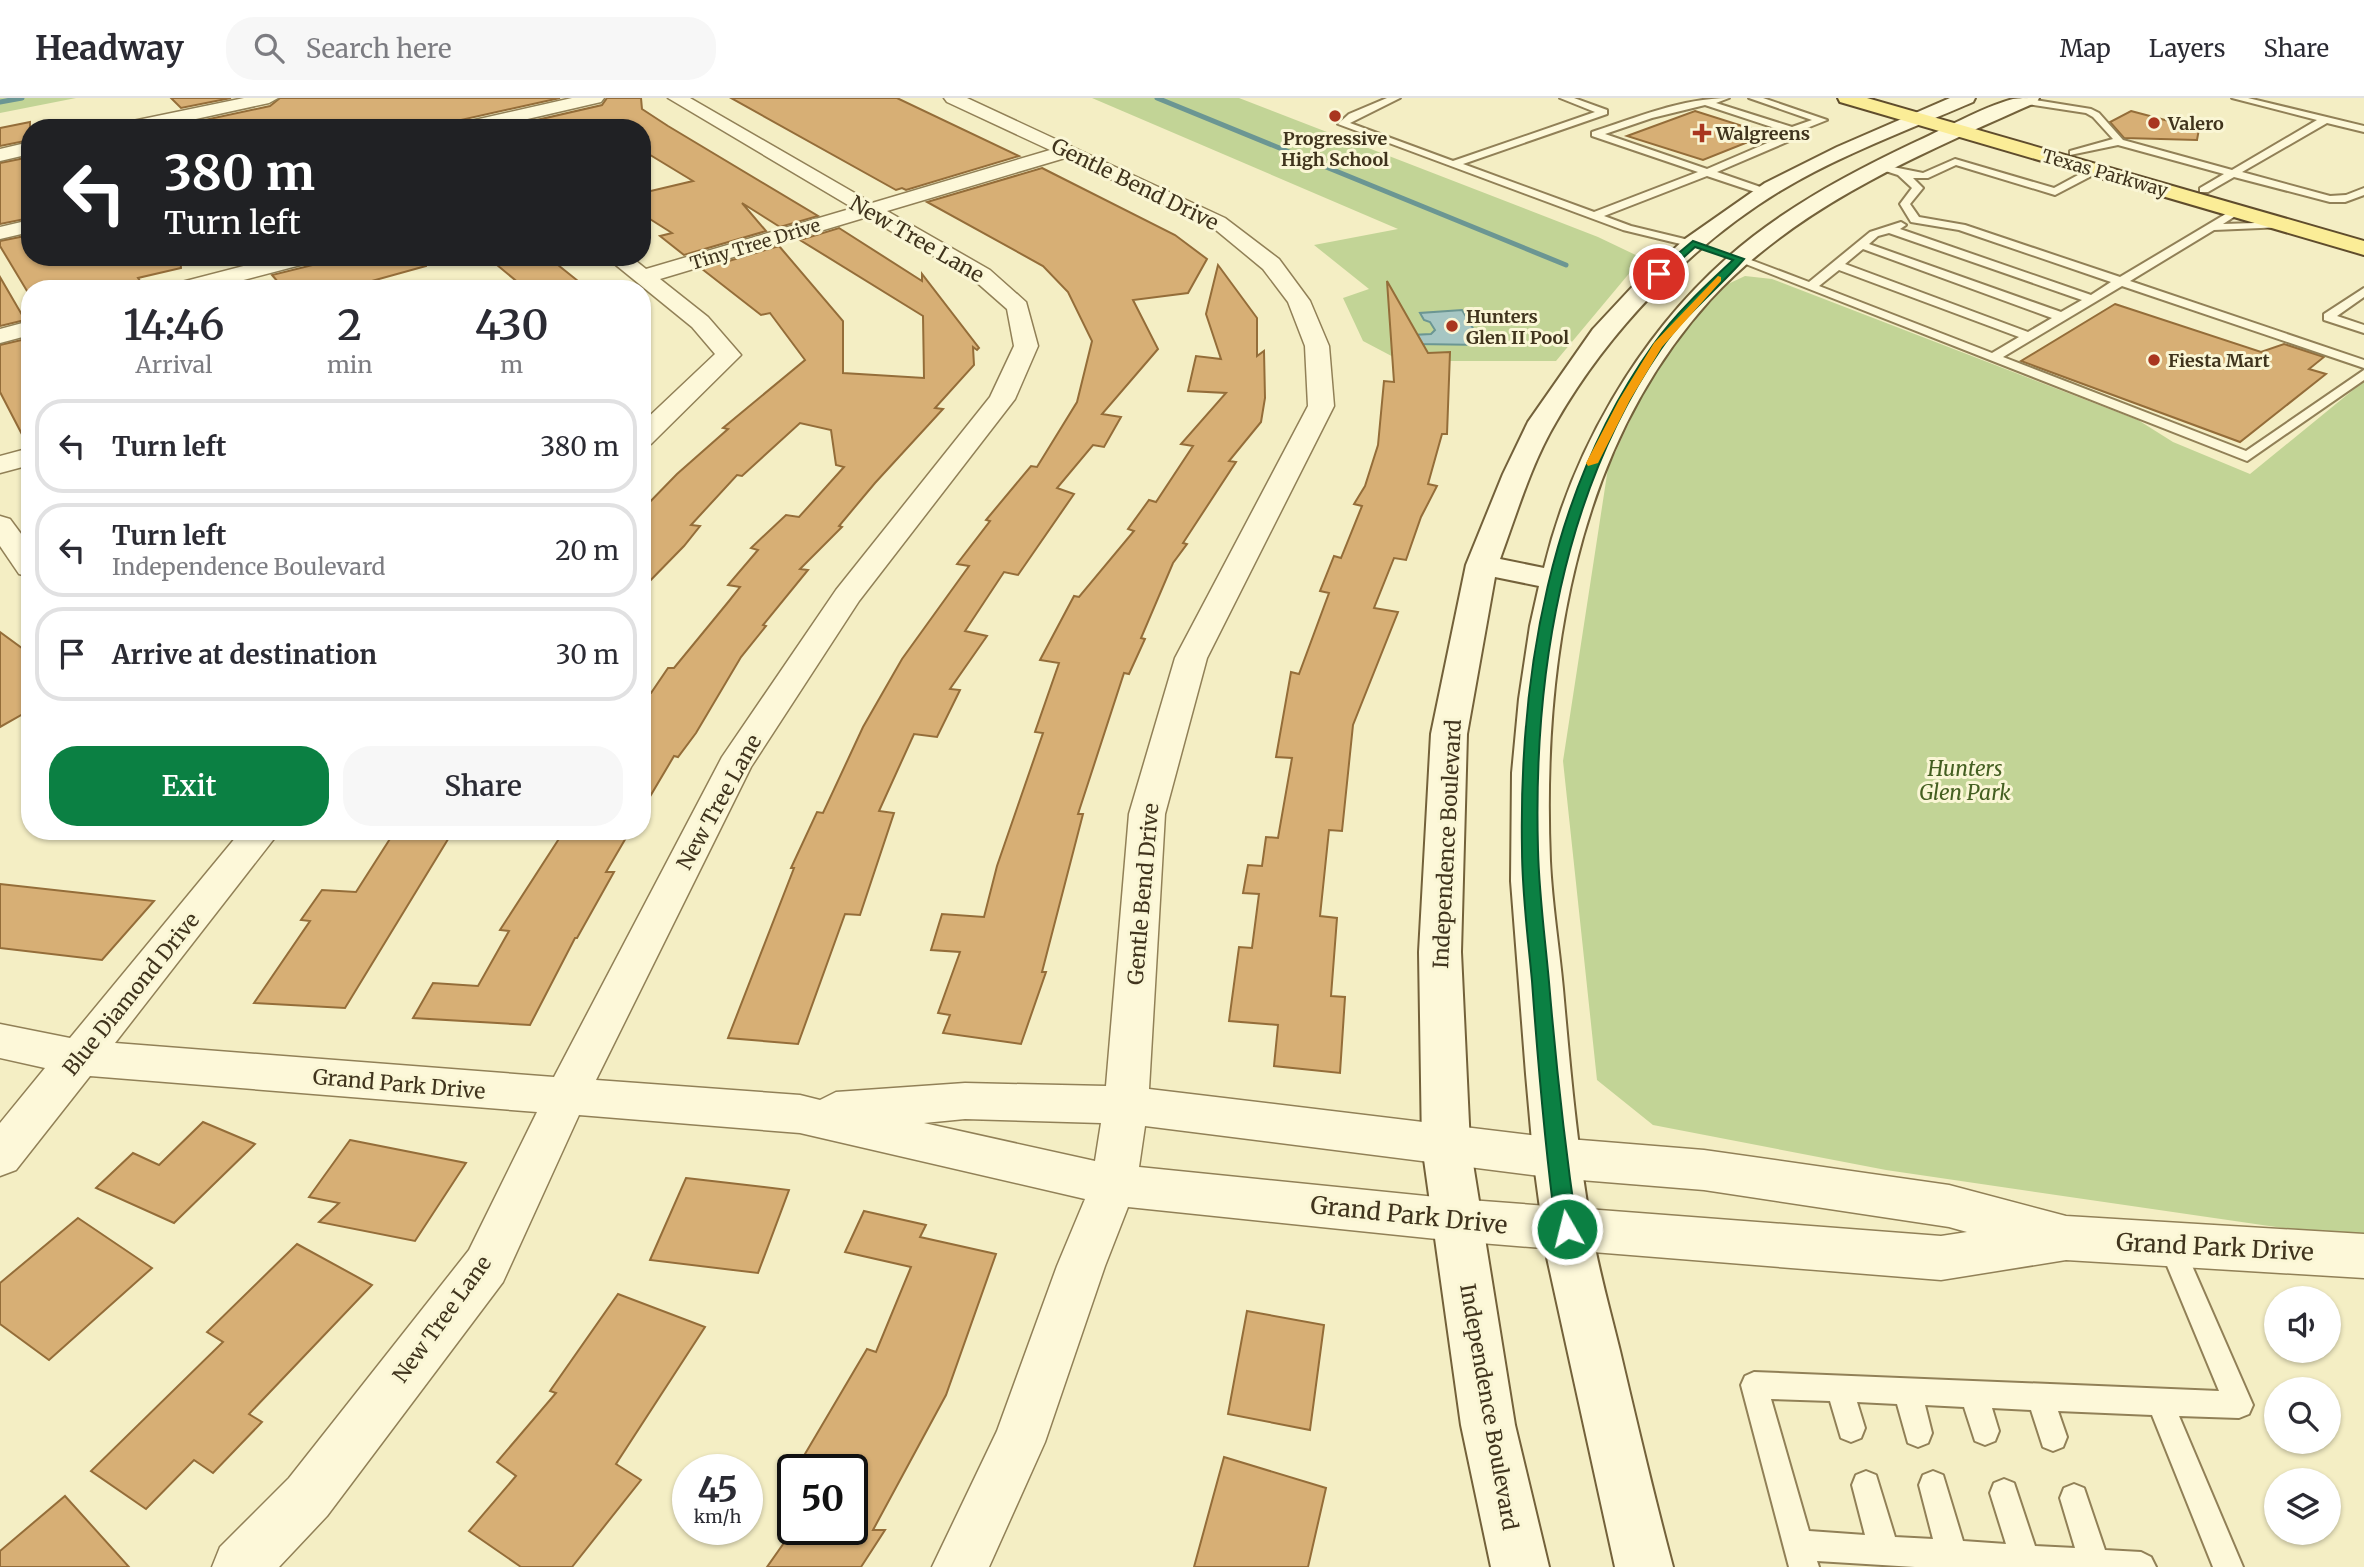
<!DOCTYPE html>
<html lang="en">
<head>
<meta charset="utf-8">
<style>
	:root { --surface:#fff; --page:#f7f7f7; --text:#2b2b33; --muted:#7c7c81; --line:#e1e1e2; --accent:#0b8043 }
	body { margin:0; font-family:Merriweather,serif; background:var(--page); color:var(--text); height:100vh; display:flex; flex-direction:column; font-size:26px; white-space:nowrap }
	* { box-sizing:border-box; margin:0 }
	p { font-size:23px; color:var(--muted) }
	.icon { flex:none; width:38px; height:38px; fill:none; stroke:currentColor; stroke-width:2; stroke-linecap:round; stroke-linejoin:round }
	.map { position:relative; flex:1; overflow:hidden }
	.sheet { position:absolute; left:21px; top:182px; width:630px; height:560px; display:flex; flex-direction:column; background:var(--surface); border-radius:28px; box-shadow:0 2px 5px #0004 }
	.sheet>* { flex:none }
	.guide { position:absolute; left:21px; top:21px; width:630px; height:147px; border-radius:28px; box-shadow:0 2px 5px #0004; background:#202124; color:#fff; overflow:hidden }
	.fabs { position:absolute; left:2264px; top:1188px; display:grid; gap:14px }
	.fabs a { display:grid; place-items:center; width:77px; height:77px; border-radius:50%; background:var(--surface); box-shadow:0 2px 5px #0004; font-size:35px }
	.speed { position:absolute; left:672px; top:1356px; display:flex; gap:14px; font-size:35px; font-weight:700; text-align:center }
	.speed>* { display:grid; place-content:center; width:91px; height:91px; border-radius:50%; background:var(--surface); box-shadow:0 2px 5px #0004; line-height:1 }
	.speed small { font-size:18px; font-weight:400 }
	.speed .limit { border:4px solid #111; border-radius:10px; background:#fff; color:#111 }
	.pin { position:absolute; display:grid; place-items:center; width:60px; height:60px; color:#fff; margin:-30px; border:4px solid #fff; border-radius:50%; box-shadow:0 2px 7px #0007 }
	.me { position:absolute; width:77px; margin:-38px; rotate:352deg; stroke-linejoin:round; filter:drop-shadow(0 0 5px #0008) }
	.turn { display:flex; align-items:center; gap:24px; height:147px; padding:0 28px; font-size:32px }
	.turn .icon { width:91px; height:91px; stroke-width:2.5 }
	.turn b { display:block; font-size:49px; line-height:60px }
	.eta { display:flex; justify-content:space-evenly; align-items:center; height:119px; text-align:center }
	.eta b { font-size:42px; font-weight:600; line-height:49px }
	.cta { display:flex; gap:14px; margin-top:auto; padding:14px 28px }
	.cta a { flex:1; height:80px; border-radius:28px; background:var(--accent); color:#fff; font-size:28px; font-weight:600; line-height:80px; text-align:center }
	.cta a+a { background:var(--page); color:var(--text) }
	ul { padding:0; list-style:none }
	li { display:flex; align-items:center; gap:21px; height:94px; margin:0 14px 10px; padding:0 14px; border:4px solid var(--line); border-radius:28px }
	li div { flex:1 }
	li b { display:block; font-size:26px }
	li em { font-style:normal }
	header { display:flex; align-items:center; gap:42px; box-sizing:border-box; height:98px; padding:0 35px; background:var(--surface); border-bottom:2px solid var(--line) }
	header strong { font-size:33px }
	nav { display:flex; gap:38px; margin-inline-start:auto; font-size:24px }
	.search { width:490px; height:63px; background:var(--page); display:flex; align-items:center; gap:18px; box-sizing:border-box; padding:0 24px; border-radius:28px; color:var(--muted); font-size:26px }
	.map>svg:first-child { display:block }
	.green { fill:#c2d496 }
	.water { fill:#a6c6c3; stroke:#6b9693; stroke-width:2 }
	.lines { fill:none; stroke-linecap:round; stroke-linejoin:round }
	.stream { stroke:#6b9693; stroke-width:5 }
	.building { fill:#d7af75; stroke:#946d39; stroke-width:2 }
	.lane-casing { stroke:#918057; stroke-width:4 }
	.street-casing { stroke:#918057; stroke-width:3 }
	.secondary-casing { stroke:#73613a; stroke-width:4 }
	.primary-casing { stroke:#5f4c2c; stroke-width:4 }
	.lane { fill:#fdf8d9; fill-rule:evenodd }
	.street { fill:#fdf8d9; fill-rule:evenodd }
	.secondary { fill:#fdf8d9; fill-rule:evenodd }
	.primary { fill:#fbed97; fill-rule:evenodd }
	.route { fill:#0b8043; stroke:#07532c; stroke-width:2 }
	.slow { fill:#f59e0b }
	.poi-dot { fill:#a9361f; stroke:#faf6d5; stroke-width:2.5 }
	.labels { text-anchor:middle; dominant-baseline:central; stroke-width:6; stroke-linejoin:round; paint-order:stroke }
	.far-poi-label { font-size:18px; font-weight:bold; fill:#40341d; stroke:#faf6d5; text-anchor:start }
	.far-street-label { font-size:18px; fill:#40341d; stroke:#faf6d5 }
	.street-label { font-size:21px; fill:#40341d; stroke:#faf6d5 }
	.park-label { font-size:21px; font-style:italic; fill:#445f21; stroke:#faf6d5 }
	.near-street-label { font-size:24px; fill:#40341d; stroke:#faf6d5 }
</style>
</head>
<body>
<header>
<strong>Headway</strong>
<div class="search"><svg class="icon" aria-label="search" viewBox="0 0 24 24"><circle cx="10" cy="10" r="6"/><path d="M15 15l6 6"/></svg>Search here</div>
<nav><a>Map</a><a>Layers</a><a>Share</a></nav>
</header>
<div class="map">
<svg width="2364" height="1469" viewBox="0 0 2364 1469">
	<rect width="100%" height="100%" fill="#f4eec4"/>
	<!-- green -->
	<g class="green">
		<polygon points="0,0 76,0 0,15"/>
		<polygon points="1092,0 1239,0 1598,139 1642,160 1556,263 1401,263 1363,243 1343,200 1369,191 1314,147 1398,131"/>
		<polygon points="1745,178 1772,181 2138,322 2173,344 2250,376 2364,283 2364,1142 1886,1072 1653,1027 1597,982 1563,663 1608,370 1662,254 1728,186"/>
	</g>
	<!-- water -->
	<polygon class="water" points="1462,212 1483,247 1417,246 1412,237 1431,236 1435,232 1430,224 1424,222 1420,215"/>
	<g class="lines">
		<!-- stream -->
		<g class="stream">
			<polyline points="1157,0 1566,167"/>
			<polyline points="0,4 22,0"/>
		</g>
	</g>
	<!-- building -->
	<g class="building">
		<polygon points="171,0 231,0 181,10"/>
		<polygon points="280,0 560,0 456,23 453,30 201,30 195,24 270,8"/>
		<polygon points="607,0 641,0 642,11 668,28 818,118 780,129 742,105 766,133 684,157 660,138 672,135 642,116 642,95 693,83 642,52 642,30 502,30 602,7"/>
		<polygon points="731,0 897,0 1019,58 906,92 902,90 896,92"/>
		<polygon points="1695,13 1768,36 1703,62 1627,38"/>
		<polygon points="2131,13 2199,31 2197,42 2124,40 2110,24"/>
		<polygon points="30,24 30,42 0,48 0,30"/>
		<polygon points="30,59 30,120 0,126 0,65"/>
		<polygon points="1042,70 1175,137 1207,161 1188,195 1133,202 1158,251 1102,316 1121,319 1104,349 1093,347 1057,390 1074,396 1018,477 1004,474 965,533 987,538 950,591 960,592 937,639 914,636 879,713 894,715 860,817 845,816 798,946 728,940 794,770 791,770 817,714 823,715 863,629 902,561 969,468 957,466 990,423 986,422 1031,368 1037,369 1077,304 1092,243 1068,194 1043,168 927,104"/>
		<polygon points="839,130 922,183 922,176 979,250 977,252 973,249 974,267 935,310 943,311 875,385 839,428 842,429 800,471 808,472 763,527 766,528 741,559 696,635 678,659 674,658 642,712 642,595 651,595 668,570 674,570 729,503 740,489 728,487 758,452 751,450 786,417 799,419 844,369 836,367 831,332 800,325 742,378 737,377 691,427 700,428 684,448 642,491 642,412 677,376 728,331 723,330 805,262 770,215 761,217 702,171 779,148 843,223 843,275 924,280 923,218 800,142"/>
		<polygon points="30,137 30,159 180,159 181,170 138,180 140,183 111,191 30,191 30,198 0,148 0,143"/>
		<polygon points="317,159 425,159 426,168 343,191 284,191 272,177 313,167"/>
		<polygon points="527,159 548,159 578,183 549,191 526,191 497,167"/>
		<polygon points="1218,167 1257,220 1257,258 1264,253 1265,300 1261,324 1229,363 1236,364 1183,445 1187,446 1173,465 1141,540 1145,541 1129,576 1124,575 1078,716 1083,716 1042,874 1046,874 1021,946 943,935 950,917 938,915 960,854 931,852 942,816 984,819 997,768 1043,635 1035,634 1059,565 1040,562 1074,498 1079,499 1134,433 1128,431 1149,402 1156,404 1193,348 1181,346 1226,295 1188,293 1196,258 1221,261 1206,216"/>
		<polygon points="0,179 25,222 0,228"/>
		<polygon points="1387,183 1428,255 1450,254 1447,336 1442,336 1428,386 1437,388 1421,419 1406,462 1394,460 1374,510 1398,514 1353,627 1342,733 1329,732 1320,818 1337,820 1331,898 1345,899 1340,975 1274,968 1278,927 1229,923 1239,849 1252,850 1259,796 1243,795 1248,767 1262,768 1266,739 1278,740 1292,660 1276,659 1291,574 1299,576 1329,495 1320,493 1334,458 1341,460 1362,408 1354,406 1365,388 1378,347 1384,283 1394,284"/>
		<polygon points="2115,206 2261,254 2284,246 2324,259 2309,271 2326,276 2240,344 2021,263"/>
		<polygon points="30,240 30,348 28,348 0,294 0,247"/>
		<polygon points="0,534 30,556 30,612 0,629"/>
		<polygon points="395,733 453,733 345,910 254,905 310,823 301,822 322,792 356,794"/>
		<polygon points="564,733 630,733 606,774 614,774 577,840 575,840 530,927 413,920 433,885 478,888 509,833 500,832"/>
		<polygon points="0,786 154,803 102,862 0,850"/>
		<polygon points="203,1024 255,1046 174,1125 96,1090 133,1055 159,1067"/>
		<polygon points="350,1042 466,1065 415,1143 319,1124 339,1105 309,1099"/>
		<polygon points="686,1080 789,1092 758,1175 650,1162"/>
		<polygon points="864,1113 926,1127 920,1139 996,1156 946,1297 873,1432 885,1432 861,1469 767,1469 793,1432 852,1432 852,1372 827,1372 802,1361 867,1251 876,1254 911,1169 845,1154"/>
		<polygon points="78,1120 152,1170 49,1262 0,1226 0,1185"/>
		<polygon points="297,1146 372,1187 249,1316 262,1324 213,1375 194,1362 146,1411 91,1373 223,1244 207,1234"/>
		<polygon points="618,1196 705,1229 616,1366 641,1382 572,1469 521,1469 469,1433 516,1378 497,1364 556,1295 550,1293"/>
		<polygon points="1247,1213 1324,1227 1310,1332 1228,1316"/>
		<polygon points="1224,1359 1326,1390 1308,1469 1194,1469"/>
		<polygon points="65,1398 129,1469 0,1469 0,1453"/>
	</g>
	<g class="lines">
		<!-- lane casing -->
		<g class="lane-casing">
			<g id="lane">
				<path d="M1387,0h13l-50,25 103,38 142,-49 -35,-14h14l33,12v4l-144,50 131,48 104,-40 -106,-36v-4c43,-14 91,-34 137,-34l-13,5 76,24 20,-7 -63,-22h14l64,22 -30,12 -3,7 -77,33 52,18v4h-8l-54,-18 -103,40 27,10 66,16v4l-4,1 -70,-17 -285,-106 11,-10zM1705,7l82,27 -1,3 -79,34 -102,-35 47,-16z"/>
				<polygon points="2023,0 2091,11 2099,15 2123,42 2232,72 2317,22 2232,0 2248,0 2364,28 2364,34 2327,25 2242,74 2330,98 2346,97 2364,90 2364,97 2345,104 2330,104 2234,79 2208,94 2200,94 2200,90 2224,76 2118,47 2070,57 2070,53 2113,41 2093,19 2086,15 2020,5 2020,1"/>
				<path d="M1955,61l99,29 37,-20h8v4l-44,23 -99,-30 -28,13h-15l10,10 -13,16 9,13 46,8 155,52 114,-68 9,2 -20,13 65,-2v4l-4,1 -70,3 -84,51 234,79v8l-242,-82 -119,71 243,94 118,-81v10l-117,81 -514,-202 10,-2 66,25 61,-50 31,-10 5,3 -6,4 191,66 20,-13 -152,-52 -48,-8 -11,-18 12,-16 -14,-13 -25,-8 5,-3 45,9zM1889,135l193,67 -21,12 -192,-68 9,-8zM1863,151l189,69 -24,14 -183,-68zM1839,172l180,67 -27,16 -173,-67z"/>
				<polygon points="2364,190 2364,199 2337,218 2364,227 2364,235 2324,222 2324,216"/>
				<polygon points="2170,1135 2179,1138 2253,1307 2249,1316 2239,1320 2179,1318 2243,1469 2213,1469 2152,1317 2058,1313 2067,1339 2063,1349 2053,1353 2043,1349 2031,1312 1992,1310 1999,1333 1995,1343 1985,1347 1975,1343 1964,1309 1925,1307 1932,1335 1928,1345 1918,1349 1908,1345 1897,1306 1857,1304 1865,1330 1861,1340 1851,1344 1841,1340 1830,1303 1771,1301 1809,1433 1865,1437 1852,1387 1856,1377 1866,1373 1876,1377 1895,1439 1933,1441 1919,1387 1923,1377 1933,1373 1943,1377 1963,1443 2006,1446 1990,1395 1994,1385 2004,1381 2014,1385 2035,1448 2075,1450 2060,1400 2064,1390 2074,1386 2084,1390 2105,1452 2141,1454 2151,1459 2156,1469 1915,1469 1817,1463 1819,1469 1789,1469 1741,1287 1745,1278 1754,1274 2219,1293 2158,1146 2161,1138"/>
			</g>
		</g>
		<!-- street casing -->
		<g class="street-casing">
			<g id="street">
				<polygon points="244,0 278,0 269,5 155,30 119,30 128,24"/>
				<polygon points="572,0 604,0 601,4 489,30 455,30 457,26"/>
				<path d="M668,0h22l182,105 178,-53 -103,-48 -3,-4h23l258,120 54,41 31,42 19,45 5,60 -127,252 -42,156 -16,275 407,49 148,12 245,35 117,31 298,18v44l-298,-18 -125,20 -485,-39 -328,-34 -23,59 -60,176 -56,125h-57l65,-136 60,-165 28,-67 -285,-66 -221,-18 -76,167 -176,234 -48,51h-67l8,-20 69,-69 180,-228 68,-138 -447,-36 -74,94 -16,6v-53l45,-55 -45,-10v-34l70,14 171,-207h39l-165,212 439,34 168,-320 114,-167 154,-193 24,-51 -7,-37 -33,-29 -107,-63 -207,62 48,38 33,38 -90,89 -9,2v-23l73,-69 -23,-27 -86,-70h25l15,12 207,-61zM1065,60l146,68 52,43 25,33 17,44 3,60 -133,252 -46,156 -23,272 -141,-3 -129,9 -16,8 -20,-5 -204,-15 155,-313 108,-166 156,-202 23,-53 -12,-44 -36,-32 -103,-59zM965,1021l136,4 -6,38 -171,-38zM1145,1028l411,52 148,12 245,37 18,5 -26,4 -485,-37 -317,-32z"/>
				<polygon points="30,44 30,56 0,63 0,51"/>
				<polygon points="30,122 30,134 0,141 0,129"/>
				<polygon points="278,159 315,159 312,164 209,191 171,191 174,186"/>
				<polygon points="30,223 30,237 0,245 0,231"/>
				<polygon points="30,350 30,367 0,375 0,358"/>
				<polygon points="0,418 10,421 30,448 30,479 19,476 0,448"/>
			</g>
		</g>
		<!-- secondary casing -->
		<g class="secondary-casing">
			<path id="secondary" d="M1950,0h25l-2,4c-65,28 -133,53 -193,89 -90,55 -172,140 -224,231 -25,42 -39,91 -56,137l44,9c28,-116 93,-230 183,-310 54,-48 119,-83 184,-114 32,-14 69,-36 102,-45 8,-1 18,-1 26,-1l-2,4c-116,52 -240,103 -327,198 -136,150 -168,366 -160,561 2,43 9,85 13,128 7,79 14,159 28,237 7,42 19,84 29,125 17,72 34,145 53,216h-58l-69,-314 -12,-89 -8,-90 -15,-193 1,-108 7,-74 11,-73 9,-40 -44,-9 -28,157 -6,218 9,193 45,280 34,142h-58l-30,-142 -39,-280 -3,-193 12,-218 35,-169 37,-91 25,-52 65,-93 41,-44 51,-46 80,-56 72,-36z"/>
		</g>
		<!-- primary casing -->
		<g class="primary-casing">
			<polygon id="primary" points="1838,0 1867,0 2364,143 2364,157 1840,4"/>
		</g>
		<!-- lane -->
		<use href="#lane" class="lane"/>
		<!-- street -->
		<use href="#street" class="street"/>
		<!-- secondary -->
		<use href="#secondary" class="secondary"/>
		<!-- primary -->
		<use href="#primary" class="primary"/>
	</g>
	<!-- route -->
	<path class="route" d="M1693,143l51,18c-27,31 -60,56 -83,90 -99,144 -128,328 -123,501 1,43 7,88 11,132 7,83 16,165 28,247l-3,7 -7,2 -8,-2 -3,-7c-11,-82 -18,-165 -24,-248 -4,-43 -10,-88 -10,-132 -3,-174 28,-359 131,-504 22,-31 52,-59 80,-85l-38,-13 -32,29h-7v-4z"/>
	<!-- slow -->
	<polygon class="slow" points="1718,178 1721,179 1721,183 1662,249 1630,302 1598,365 1588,368 1586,365 1619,302 1654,245"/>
	<!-- markers -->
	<g class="poi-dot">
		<circle cx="1335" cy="18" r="7"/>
		<circle cx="2154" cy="25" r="7"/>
		<path d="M1698.5 24.5h7v7h7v7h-7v7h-7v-7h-7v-7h7z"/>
		<circle cx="1452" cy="228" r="7"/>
		<circle cx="2154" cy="262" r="7"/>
	</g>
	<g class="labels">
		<!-- far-poi labels -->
		<g class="far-poi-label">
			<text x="2168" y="25">Valero</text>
			<text x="1716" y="35">Walgreens</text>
			<text x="1335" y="40" text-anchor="middle">Progressive<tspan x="1335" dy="21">High School</tspan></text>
			<text x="1466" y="218">Hunters<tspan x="1466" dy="21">Glen II Pool</tspan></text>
			<text x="2168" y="262">Fiesta Mart</text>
		</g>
		<!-- far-street labels -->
		<g class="far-street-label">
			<text transform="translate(2105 75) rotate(16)">Texas Parkway</text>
			<text transform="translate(755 146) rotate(-17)">Tiny Tree Drive</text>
		</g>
		<!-- street labels -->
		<g class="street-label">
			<text transform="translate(1135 86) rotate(26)">Gentle Bend Drive</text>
			<text transform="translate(917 141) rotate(30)">New Tree Lane</text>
			<text transform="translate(719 704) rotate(-61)">New Tree Lane</text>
			<text transform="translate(1447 746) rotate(-87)">Independence Boulevard</text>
			<text transform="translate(1143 796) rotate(-85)">Gentle Bend Drive</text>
			<text transform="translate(131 896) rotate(-51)">Blue Diamond Drive</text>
			<text transform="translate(399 986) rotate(5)">Grand Park Drive</text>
			<text transform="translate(442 1221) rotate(-54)">New Tree Lane</text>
			<text transform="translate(1489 1309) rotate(80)">Independence Boulevard</text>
		</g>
		<!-- park labels -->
		<g class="park-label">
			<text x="1965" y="670">Hunters<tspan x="1965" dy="24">Glen Park</tspan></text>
		</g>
		<!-- near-street labels -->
		<g class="near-street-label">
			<text transform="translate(1409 1117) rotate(6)">Grand Park Drive</text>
			<text transform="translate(2215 1149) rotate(3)">Grand Park Drive</text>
		</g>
	</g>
</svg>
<div class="fabs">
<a><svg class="icon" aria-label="sound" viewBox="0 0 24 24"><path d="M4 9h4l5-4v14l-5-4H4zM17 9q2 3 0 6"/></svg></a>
<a><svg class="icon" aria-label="search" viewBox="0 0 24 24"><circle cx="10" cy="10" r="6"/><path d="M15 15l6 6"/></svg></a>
<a><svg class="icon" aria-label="layers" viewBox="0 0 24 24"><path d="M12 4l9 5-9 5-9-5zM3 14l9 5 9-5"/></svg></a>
</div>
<div class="speed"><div>45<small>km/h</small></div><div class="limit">50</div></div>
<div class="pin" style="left:1659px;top:176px;background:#d93025"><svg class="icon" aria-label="arrive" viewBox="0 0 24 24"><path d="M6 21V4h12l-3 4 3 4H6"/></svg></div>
<svg class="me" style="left:1567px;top:1131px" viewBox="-20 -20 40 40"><circle r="17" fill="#0b8043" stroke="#fff" stroke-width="3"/><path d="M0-11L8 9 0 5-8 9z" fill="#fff"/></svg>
<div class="guide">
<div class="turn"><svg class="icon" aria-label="left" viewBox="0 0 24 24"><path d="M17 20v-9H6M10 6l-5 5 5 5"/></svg><div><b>380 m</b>Turn left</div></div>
</div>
<section class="sheet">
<div class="eta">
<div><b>14:46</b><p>Arrival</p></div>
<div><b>2</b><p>min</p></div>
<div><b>430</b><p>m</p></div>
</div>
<ul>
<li><svg class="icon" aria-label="left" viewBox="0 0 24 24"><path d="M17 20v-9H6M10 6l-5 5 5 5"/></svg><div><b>Turn left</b></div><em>380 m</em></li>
<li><svg class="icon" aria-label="left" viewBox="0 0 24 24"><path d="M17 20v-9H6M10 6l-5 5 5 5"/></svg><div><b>Turn left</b><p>Independence Boulevard</p></div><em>20 m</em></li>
<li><svg class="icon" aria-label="arrive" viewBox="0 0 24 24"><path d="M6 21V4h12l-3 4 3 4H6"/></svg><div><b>Arrive at destination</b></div><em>30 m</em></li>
</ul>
<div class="cta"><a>Exit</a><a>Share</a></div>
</section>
</div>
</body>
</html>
